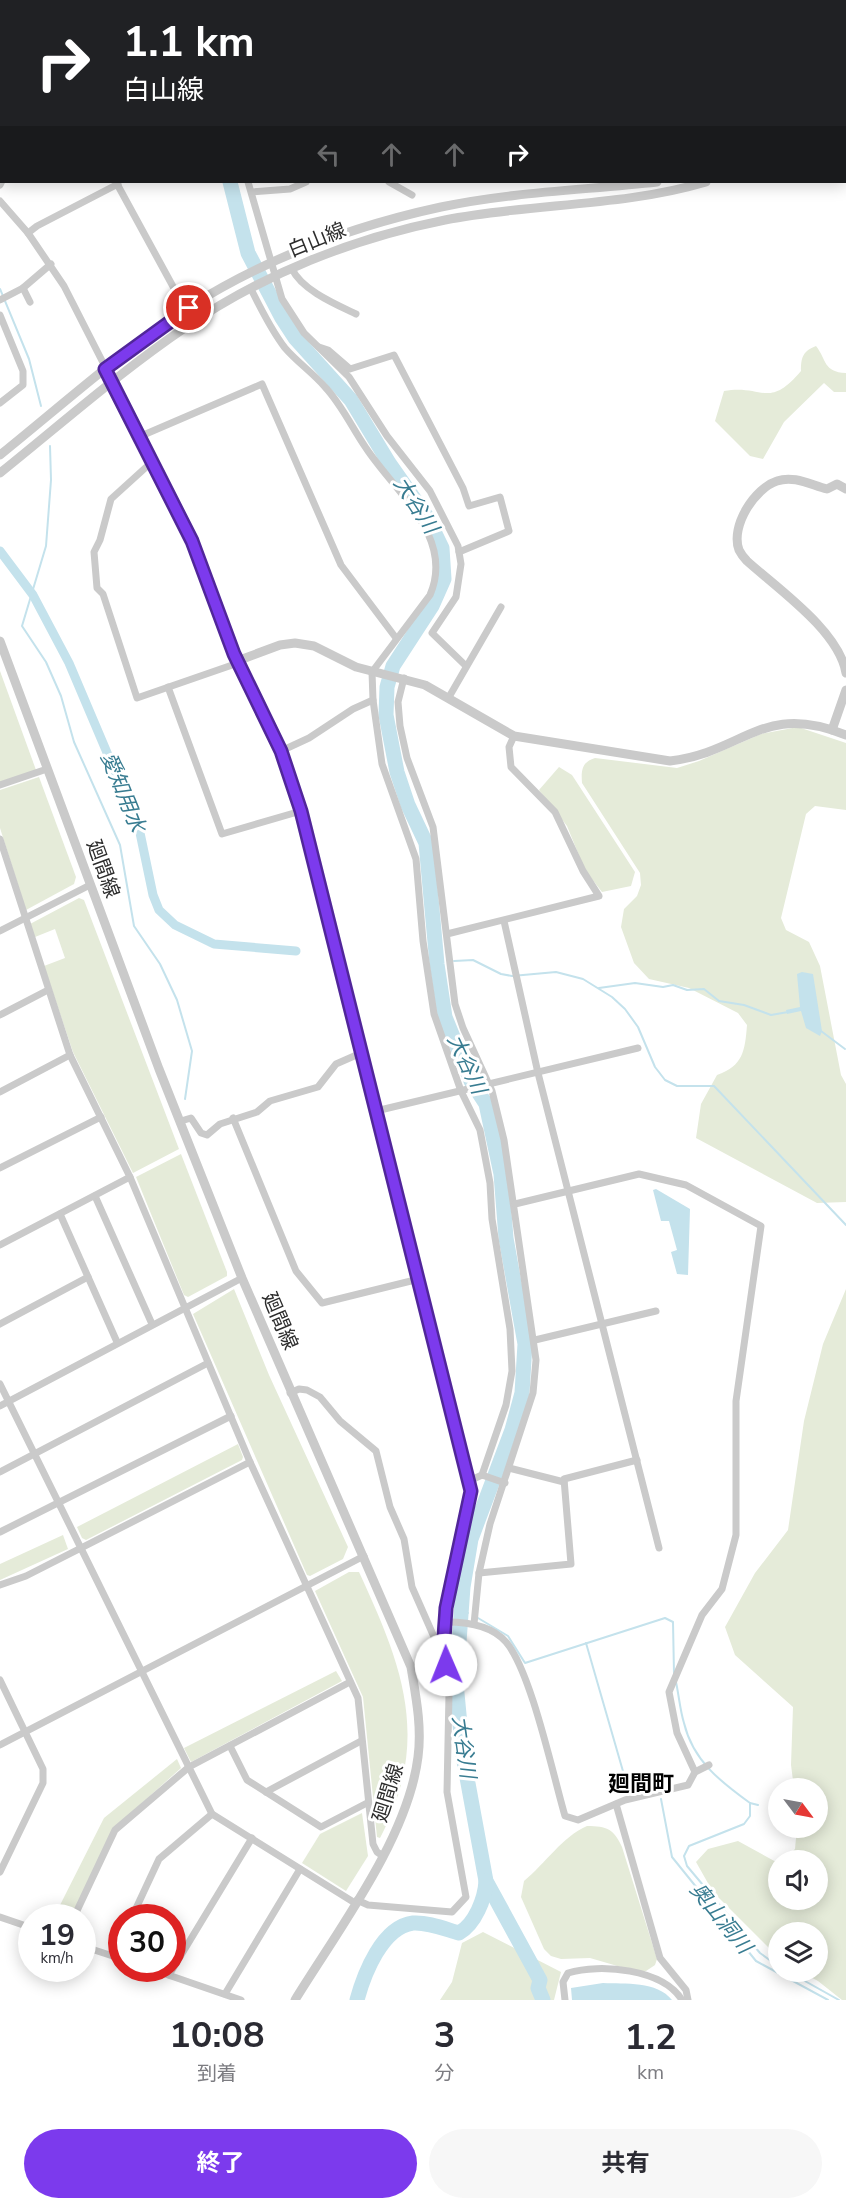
<!DOCTYPE html>
<html lang="ja">
<head>
<meta charset="utf-8">
<style>
	:root { --surface:#fff; --page:#f7f7f7; --text:#2b2b33; --muted:#7c7c81; --accent:#7c3aed }
	body { margin:0; font-family:"Nunito Sans","Noto Sans JP",sans-serif; background:var(--page); color:var(--text); height:100vh; display:flex; flex-direction:column; font-size:22px; white-space:nowrap }
	* { box-sizing:border-box; margin:0 }
	p { font-size:20px; color:var(--muted) }
	.icon { flex:none; width:33px; height:33px; fill:none; stroke:currentColor; stroke-width:2; stroke-linecap:round; stroke-linejoin:round }
	.map { position:relative; height:2000px; overflow:hidden }
	.sheet { display:flex; flex-direction:column; background:var(--surface); flex:1 }
	.sheet>* { flex:none }
	.banner { position:absolute; left:0px; top:0px; width:846px; height:183px; box-shadow:0 3px 15px #0003; background:#202124; color:#fff; overflow:hidden }
	.needle { width:39px; rotate:122deg }
	.fabs { position:absolute; left:768px; top:1778px; display:grid; gap:12px }
	.fabs a { display:grid; place-items:center; width:60px; height:60px; border-radius:50%; background:var(--surface); box-shadow:0 3px 15px #0003; font-size:30px }
	.speed { position:absolute; left:18px; top:1904px; display:flex; gap:12px; font-size:30px; font-weight:700; text-align:center }
	.speed>* { display:grid; place-content:center; width:78px; height:78px; border-radius:50%; background:var(--surface); box-shadow:0 3px 15px #0003; line-height:1 }
	.speed small { font-size:15px; font-weight:400 }
	.speed .limit { border:9px solid #d22; background:#fff; color:#111 }
	.pin { position:absolute; display:grid; place-items:center; width:51px; height:51px; color:#fff; margin:-26px; border:3px solid #fff; border-radius:50%; box-shadow:0 2px 6px #0007 }
	.me { position:absolute; width:66px; margin:-33px; rotate:359deg; stroke-linejoin:round; filter:drop-shadow(0 0 4px #0008) }
	.turn { display:flex; align-items:center; gap:21px; height:126px; padding:0 24px; font-size:27px }
	.turn .icon { width:78px; height:78px; stroke-width:2.5 }
	.turn b { display:block; font-size:42px; line-height:51px }
	.lanes { display:flex; align-items:center; height:57px; padding:0 24px; background:#0003; justify-content:center; gap:30px; direction:ltr }
	.lanes .off { opacity:.35 }
	.eta { display:flex; justify-content:space-evenly; align-items:center; height:102px; text-align:center }
	.eta b { font-size:36px; font-weight:700; line-height:42px }
	.cta { display:flex; gap:12px; margin-top:auto; padding:12px 24px }
	.cta a { flex:1; height:69px; border-radius:36px; background:var(--accent); color:#fff; font-size:24px; font-weight:700; line-height:69px; text-align:center }
	.cta a+a { background:var(--page); color:var(--text) }
	.map>svg:first-child { display:block }
	.green { fill:#e5ebd9 }
	.water { fill:#c4e2ec }
	.lines { fill:none; stroke-linecap:round; stroke-linejoin:round }
	.stream { stroke:#c4e2ec; stroke-width:2 }
	.canal { stroke:#c4e2ec; stroke-width:9 }
	.river { stroke:#c4e2ec; stroke-width:15 }
	.minor { stroke:#cacaca; stroke-width:7 }
	.tertiary { stroke:#cacaca; stroke-width:9 }
	.route-casing { stroke:#51269a; stroke-width:15 }
	.route { stroke:#7c3aed; stroke-width:10 }
	.labels { text-anchor:middle; dominant-baseline:central; stroke-width:6; stroke-linejoin:round; paint-order:stroke }
	.street-label { font-size:20px; fill:#2d2d2d; stroke:#fff }
	.water-label { font-size:21px; font-style:italic; fill:#387c91; stroke:#fff }
	.quarter-label { font-size:22px; font-weight:bold; fill:#000; stroke:#fff }
</style>
</head>
<body>
<div class="map">
<svg width="846" height="2000" viewBox="0 0 846 2000">
	<rect width="100%" height="100%" fill="#fff"/>
	<!-- green -->
	<g class="green">
		<path d="M816,346c11,14 7,26 30,27v19h-12l-10,-9 -40,39 -21,37 -13,-3 -35,-35 9,-30c39,-7 44,19 77,-20 0,-14 2,-20 15,-25z"/>
		<polygon points="0,671 36,770 0,782"/>
		<path d="M798,727l48,16v67l-31,-4 -9,8 -25,104 5,12 23,12 11,24 21,109 5,9v118l-29,1 -121,-65 5,-34 16,-29c26,-9 28,-24 30,-50l-9,-12 -49,-25 -40,-9 -15,-16 -13,-36 3,-18 13,-13 4,-11 -1,-12 -58,-90c-1,-13 0,-21 13,-25l82,10 22,-7 62,-27z"/>
		<polygon points="559,767 572,775 635,872 631,886 602,892 585,870 567,826 539,790"/>
		<polygon points="39,777 76,877 74,884 26,910 0,828 0,790"/>
		<polygon points="79,898 84,900 179,1149 133,1173 73,1052 44,966 65,958 55,929 35,937 30,924"/>
		<polygon points="181,1154 227,1272 227,1276 188,1297 184,1295 136,1177"/>
		<polygon points="234,1289 269,1375 348,1547 343,1559 310,1576 307,1575 193,1314"/>
		<polygon points="846,1289 846,2000 842,2000 818,1981 799,1971 818,1971 818,1932 778,1932 778,1957 713,1892 696,1862 708,1849 738,1841 778,1863 778,1899 818,1899 818,1860 784,1860 795,1849 797,1827 818,1827 818,1788 794,1788 791,1765 793,1707 735,1655 725,1627 755,1573 788,1530 804,1421 823,1344"/>
		<polygon points="238,1444 243,1457 242,1460 86,1540 82,1538 77,1527"/>
		<polygon points="63,1535 68,1549 0,1580 0,1564"/>
		<path d="M349,1572h10c43,93 73,167 21,266l-3,-1 -14,-140 -48,-106z"/>
		<polygon points="336,1671 342,1681 191,1762 184,1748"/>
		<polygon points="177,1759 181,1768 114,1828 71,1917 54,1917 104,1818"/>
		<polygon points="362,1813 368,1856 346,1891 302,1863 320,1834"/>
		<path d="M587,1826c20,0 27,3 35,21l35,112 -2,6 -9,6 -8,1 -48,-14 -29,1 -10,-3 -7,-7 -23,-52 3,-16c22,-18 38,-44 63,-55z"/>
		<polygon points="483,1932 561,1972 554,2000 440,2000 452,1982 462,1943"/>
	</g>
	<!-- water -->
	<g class="water">
		<polygon points="802,972 813,974 822,1031 820,1036 806,1028 801,1011 787,1014 786,1010 800,1007 797,974"/>
		<polygon points="656,1189 690,1209 688,1275 677,1274 671,1252 677,1250 669,1221 661,1221 653,1190"/>
		<path d="M603,1983c22,1 54,-2 69,17h-100l-1,-12z"/>
	</g>
	<g class="lines">
		<!-- stream -->
		<g class="stream">
			<polyline points="0,289 29,359 41,406"/>
			<polyline points="50,446 51,480 46,546 22,626 46,662 61,696 74,742 120,845 134,926 160,964 177,1000 192,1051 185,1099"/>
			<polyline points="454,961 473,960 501,974 512,976 556,972 583,979 612,997 625,1009 638,1027 655,1067 665,1080 677,1086 714,1086 846,1225"/>
			<polyline points="599,988 635,983 663,987 673,985 687,990 704,989 719,1001 744,1005 771,1015 788,1012"/>
			<polyline points="821,1031 845,1049"/>
			<polyline points="462,1609 468,1613"/>
			<polyline points="478,1618 508,1636 525,1663 665,1618 673,1622 674,1674"/>
			<polyline points="586,1643 629,1792 659,1785"/>
			<path d="M676,1682c3,14 4,28 8,41 9,38 37,59 66,80l8,2"/>
			<polyline points="661,1799 672,1857 756,1961 828,2000"/>
			<polyline points="750,1804 750,1816 744,1824 689,1846 684,1856 687,1866 760,1953 778,1966"/>
			<polyline points="787,1971 839,2000"/>
		</g>
		<!-- canal -->
		<polyline class="canal" points="0,551 33,595 69,663 139,828 153,895 159,910 175,925 214,944 296,951"/>
		<!-- river -->
		<g class="river">
			<polyline points="164,0 165,2"/>
			<polyline points="230,182 248,253 282,318 295,338 351,400 389,463 427,517 442,548 444,579 432,606 393,666 387,687 386,715 397,772 408,805 426,843 437,964 445,1017 471,1081 486,1104 501,1174 506,1238 525,1344 522,1393 512,1430 471,1539 463,1587 456,1683 463,1756 486,1881 540,1980 538,1988 543,2000"/>
			<path d="M357,2000c7,-26 25,-73 56,-77 15,-1 32,6 46,10 16,-9 26,-34 27,-52"/>
		</g>
		<!-- minor -->
		<g class="minor">
			<polyline points="174,0 175,2"/>
			<polyline points="488,0 491,2"/>
			<polyline points="586,0 591,2"/>
			<polyline points="663,0 665,2"/>
			<polyline points="69,2 69,0"/>
			<polyline points="513,2 514,0"/>
			<polyline points="682,2 683,0"/>
			<polyline points="0,121 2,122"/>
			<polyline points="116,182 176,292 189,307"/>
			<polyline points="248,182 282,299 304,333 349,377 387,436 430,491 458,546 461,564 456,597 432,633 466,666"/>
			<polyline points="389,182 412,195"/>
			<polyline points="0,185 2,181"/>
			<polyline points="252,192 290,189 306,182"/>
			<polyline points="0,201 28,233 64,286 179,512 204,569 234,654 281,751 301,811 469,1481 471,1491 446,1608 447,1622 443,1649 449,1694 447,1792 466,1897 452,1912 368,1905 357,1900"/>
			<polyline points="28,233 37,226 118,184"/>
			<path d="M292,269c10,21 43,35 64,45"/>
			<polyline points="23,288 30,302"/>
			<path d="M251,289c10,20 20,41 34,59 12,14 28,25 40,39 17,18 27,41 41,61 29,44 89,89 64,147l-58,77 1,28 9,64 34,95 7,82 11,73 27,77 19,39 10,53 2,36 18,110 2,42 -6,34 -24,70"/>
			<polyline points="0,300 23,288 51,264"/>
			<polyline points="0,315 23,371 23,385 0,403"/>
			<polyline points="319,347 328,350 350,369 394,355 463,488 469,506 500,497 509,531 459,552"/>
			<polyline points="141,436 262,384 341,565 396,638"/>
			<polyline points="154,460 111,499 100,540 94,552 97,588 103,594 137,698 238,663"/>
			<polyline points="404,678 398,702 400,726 407,758 433,827 455,1004 463,1028 492,1091 504,1140 536,1360 533,1393 490,1524 479,1573 474,1624"/>
			<polyline points="168,687 222,834 301,811"/>
			<polyline points="449,697 501,607"/>
			<polyline points="281,751 309,738 353,709 373,700"/>
			<polyline points="0,785 47,769"/>
			<polyline points="0,839 70,1055 130,1177 250,1462 358,1698 373,1844 377,1852 383,1856"/>
			<polyline points="504,921 538,1073 659,1548"/>
			<polyline points="0,931 90,885"/>
			<polyline points="447,934 599,896 583,871 555,812 511,767 509,747 514,736"/>
			<polyline points="0,1015 48,990"/>
			<polyline points="0,1092 70,1055"/>
			<polyline points="376,1111 638,1048"/>
			<polyline points="233,1118 296,1271 322,1303 419,1279"/>
			<polyline points="181,1121 191,1118 201,1133 207,1135 220,1124 257,1112 270,1101 318,1087 336,1064 361,1053"/>
			<polyline points="0,1168 101,1117"/>
			<polyline points="95,1196 152,1324"/>
			<polyline points="515,1204 639,1174 686,1185 761,1226 736,1401 736,1535 722,1589 702,1615 669,1692 677,1733 695,1772"/>
			<polyline points="60,1214 117,1342"/>
			<polyline points="0,1245 130,1177"/>
			<polyline points="0,1324 88,1277"/>
			<polyline points="535,1340 656,1311"/>
			<polyline points="0,1384 212,1814 355,1903"/>
			<polyline points="290,1393 299,1389 307,1390 320,1397 340,1421 376,1451 390,1507 404,1539 412,1587 438,1646 443,1649"/>
			<polyline points="0,1406 242,1278"/>
			<polyline points="509,1468 564,1482"/>
			<polyline points="0,1472 208,1363"/>
			<polyline points="469,1481 482,1475 505,1483"/>
			<polyline points="0,1532 231,1416"/>
			<polyline points="479,1573 571,1564 564,1479 637,1460"/>
			<polyline points="0,1585 26,1576 250,1462"/>
			<path d="M447,1622c20,0 45,4 59,20 25,29 47,133 59,174l13,4 47,-20 63,-15 7,-13 14,-7"/>
			<polyline points="0,1680 43,1769 43,1783 0,1872"/>
			<polyline points="0,1745 364,1556"/>
			<polyline points="230,1746 247,1780 321,1827 367,1803"/>
			<polyline points="266,1792 361,1741"/>
			<polyline points="616,1804 660,1958 686,1990 688,2000"/>
			<polyline points="0,1917 32,1928"/>
			<polyline points="74,1917 115,1830 189,1767 350,1682"/>
			<polyline points="132,1917 159,1859 212,1814"/>
			<polyline points="82,1946 122,1959"/>
			<polyline points="113,1956 122,1938"/>
			<polyline points="148,1968 241,2000"/>
			<polyline points="169,1975 252,1838"/>
			<polyline points="225,1994 300,1869"/>
			<path d="M565,2000l-2,-18 5,-9c32,-10 95,-4 114,27"/>
		</g>
		<!-- tertiary -->
		<g class="tertiary">
			<polyline points="844,28 846,24"/>
			<polyline points="844,63 846,61"/>
			<path d="M0,455c62,-50 122,-104 189,-148 76,-48 164,-81 252,-100 71,-15 144,-17 216,-25"/>
			<path d="M0,473c61,-49 121,-102 186,-146 77,-53 168,-89 259,-107 86,-17 177,-13 261,-38"/>
			<path d="M846,489l-9,-5 -10,5c-16,-4 -33,-14 -50,-8 -22,7 -47,45 -38,69 2,4 5,8 8,11 31,28 92,70 99,112"/>
			<path d="M0,641l159,428 83,209 169,389c5,30 11,60 7,90 -10,81 -80,173 -123,243"/>
			<path d="M237,661l43,-16 15,-2 19,3 42,21 69,18 89,51 156,25c75,-9 92,-60 176,-26"/>
			<polyline points="832,730 846,690"/>
		</g>
	</g>
	<g class="lines">
		<!-- route casing -->
		<g class="route-casing">
			<path id="route" d="M189,308l-84,61 87,172 42,113 47,97 20,60 170,680 -25,117c-1,19 -4,38 0,57"/>
		</g>
		<!-- route -->
		<use href="#route" class="route"/>
	</g>
	<g class="labels">
		<!-- street labels -->
		<g class="street-label">
			<text transform="translate(317 240) rotate(-22)">白山線</text>
			<text transform="translate(103 869) rotate(70)">廻間線</text>
			<text transform="translate(280 1321) rotate(67)">廻間線</text>
			<text transform="translate(388 1793) rotate(-73)">廻間線</text>
		</g>
		<!-- water labels -->
		<g class="water-label">
			<text transform="translate(416 505) rotate(57)">大谷川</text>
			<text transform="translate(123 792) rotate(68)">愛知用水</text>
			<text transform="translate(467 1064) rotate(65)">大谷川</text>
			<text transform="translate(464 1747) rotate(82)">大谷川</text>
			<text transform="translate(721 1918) rotate(51)">奥山洞川</text>
		</g>
		<!-- quarter labels -->
		<g class="quarter-label">
			<text x="641" y="1784">廻間町</text>
		</g>
	</g>
</svg>
<div class="fabs">
<a><svg class="needle" viewBox="-14 -14 28 28"><path d="M0-13l5 13h-10z" fill="#e53935"/><path d="M0 13l5-13h-10z" fill="#7c7c81"/></svg></a>
<a><svg class="icon" aria-label="sound" viewBox="0 0 24 24"><path d="M4 9h4l5-4v14l-5-4H4zM17 9q2 3 0 6"/></svg></a>
<a><svg class="icon" aria-label="layers" viewBox="0 0 24 24"><path d="M12 4l9 5-9 5-9-5zM3 14l9 5 9-5"/></svg></a>
</div>
<div class="speed"><div>19<small>km/h</small></div><div class="limit">30</div></div>
<div class="pin" style="left:189px;top:308px;background:#d93025"><svg class="icon" aria-label="arrive" viewBox="0 0 24 24"><path d="M6 21V4h12l-3 4 3 4H6"/></svg></div>
<svg class="me" style="left:446px;top:1665px" viewBox="-20 -20 40 40"><circle r="19" fill="#fff"/><path d="M0-13L10 11 0 6-10 11z" fill="#7c3aed"/></svg>
<div class="banner">
<div class="turn"><svg class="icon" aria-label="right" viewBox="0 0 24 24"><path d="M7 20v-9h11M14 6l5 5-5 5"/></svg><div><b>1.1 km</b>白山線</div></div>
<div class="lanes"><svg class="icon off" aria-label="left" viewBox="0 0 24 24"><path d="M17 20v-9H6M10 6l-5 5 5 5"/></svg><svg class="icon off" aria-label="ahead" viewBox="0 0 24 24"><path d="M12 20V5M6 11l6-6 6 6"/></svg><svg class="icon off" aria-label="ahead" viewBox="0 0 24 24"><path d="M12 20V5M6 11l6-6 6 6"/></svg><svg class="icon" aria-label="right" viewBox="0 0 24 24"><path d="M7 20v-9h11M14 6l5 5-5 5"/></svg></div>
</div>
</div>
<section class="sheet">
<div class="eta">
<div><b>10:08</b><p>到着</p></div>
<div><b>3</b><p>分</p></div>
<div><b>1.2</b><p>km</p></div>
</div>
<div class="cta"><a>終了</a><a>共有</a></div>
</section>
</body>
</html>
